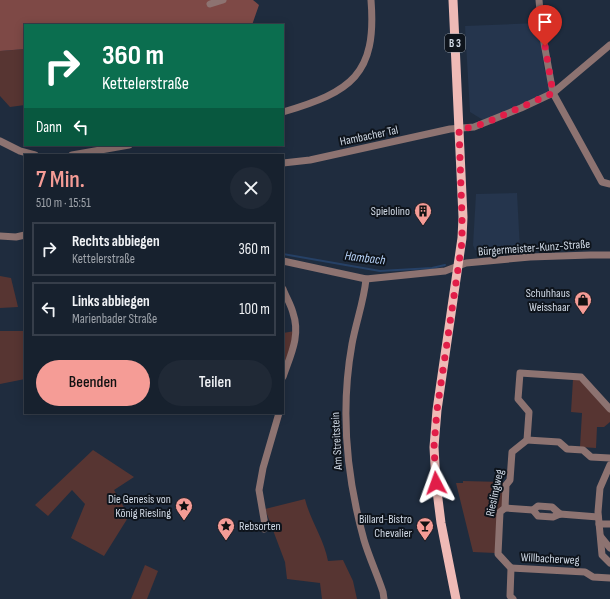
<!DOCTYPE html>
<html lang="de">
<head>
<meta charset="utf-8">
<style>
	:root { --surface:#17212e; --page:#202936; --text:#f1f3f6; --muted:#9ea3aa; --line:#363e4a; --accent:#f59c96 }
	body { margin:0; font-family:"Sofia Sans Condensed",sans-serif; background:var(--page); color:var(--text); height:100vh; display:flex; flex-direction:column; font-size:15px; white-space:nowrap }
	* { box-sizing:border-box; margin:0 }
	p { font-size:13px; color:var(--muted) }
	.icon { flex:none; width:22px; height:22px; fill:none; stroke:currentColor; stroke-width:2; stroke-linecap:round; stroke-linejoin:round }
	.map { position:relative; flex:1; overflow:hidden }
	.drawer { position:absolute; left:24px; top:154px; width:260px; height:260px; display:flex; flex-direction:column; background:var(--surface); border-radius:0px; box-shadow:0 2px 10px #0003,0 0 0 1px var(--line) }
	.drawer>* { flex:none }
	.banner { position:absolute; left:24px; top:24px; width:260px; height:122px; border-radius:0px; box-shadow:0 2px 10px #0003,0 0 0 1px var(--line); background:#0b6e4f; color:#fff; overflow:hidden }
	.pin { position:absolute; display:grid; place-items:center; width:34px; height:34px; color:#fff; margin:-41px -17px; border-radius:50% 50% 50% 0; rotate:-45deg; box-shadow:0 0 4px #0007 }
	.pin .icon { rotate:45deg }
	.me { position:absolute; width:44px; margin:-22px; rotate:356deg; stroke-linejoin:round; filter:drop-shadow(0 0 3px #0008) }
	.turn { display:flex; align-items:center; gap:14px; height:84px; padding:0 12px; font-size:18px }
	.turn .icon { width:52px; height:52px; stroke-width:2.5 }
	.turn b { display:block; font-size:28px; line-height:34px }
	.then { display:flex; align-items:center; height:38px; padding:0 12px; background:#0003; gap:8px; font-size:15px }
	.round { display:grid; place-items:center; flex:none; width:42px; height:42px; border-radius:21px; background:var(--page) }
	.summary { display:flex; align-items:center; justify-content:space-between; height:68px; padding:0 12px }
	h1 { font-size:24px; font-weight:600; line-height:30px; color:var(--accent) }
	.button { display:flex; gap:8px; margin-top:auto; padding:8px 12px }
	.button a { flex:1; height:46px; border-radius:24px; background:var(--accent); color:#111; font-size:16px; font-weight:600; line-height:46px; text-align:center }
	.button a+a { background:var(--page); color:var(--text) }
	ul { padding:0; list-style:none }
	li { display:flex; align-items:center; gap:12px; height:54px; margin:0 8px 6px; padding:0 4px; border:2px solid var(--line); border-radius:0px }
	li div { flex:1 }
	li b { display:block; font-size:15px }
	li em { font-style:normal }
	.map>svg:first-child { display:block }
	.built { fill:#25354d }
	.green { fill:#573532 }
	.forest { fill:#7e4946 }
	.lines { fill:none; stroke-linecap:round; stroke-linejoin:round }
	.stream { stroke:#264166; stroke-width:2 }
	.minor { stroke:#8d7371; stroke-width:7 }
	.major { stroke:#efbab6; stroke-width:9 }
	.route { stroke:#e11d48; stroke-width:7; stroke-dasharray:0 12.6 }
	.labels { text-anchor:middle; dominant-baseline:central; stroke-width:4; stroke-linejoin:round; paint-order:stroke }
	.shield { fill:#0e141c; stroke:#969fa9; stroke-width:1 }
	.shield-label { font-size:11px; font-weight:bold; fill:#d1dae6 }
	.street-label { font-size:12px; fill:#d1dae6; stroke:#0e141c }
	.poi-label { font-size:12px; fill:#d1dae6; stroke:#0e141c; text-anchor:end }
	.water-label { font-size:13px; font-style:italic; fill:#b8d4fa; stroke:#0e141c }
</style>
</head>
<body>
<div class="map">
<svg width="610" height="599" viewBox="0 0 610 599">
	<rect width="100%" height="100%" fill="#1f2c3e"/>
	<!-- built -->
	<g class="built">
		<polygon points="538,23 544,68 552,92 483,120 470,112 465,26"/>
		<polygon points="517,193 520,250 482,252 475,250 473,245 476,194"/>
	</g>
	<!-- green -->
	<g class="green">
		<polygon points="25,49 25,105 10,107 0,96 0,51"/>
		<polygon points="0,276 11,278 18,307 0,308"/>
		<polygon points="0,331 25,331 25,379 0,384"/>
		<polygon points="295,331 283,372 283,333"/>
		<polygon points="573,379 581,379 610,412 610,422 604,427 597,427 596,448 580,447 582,413 571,412"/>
		<polygon points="93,450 134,477 114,490 129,516 104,556 71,538 85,504 72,490 48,516 35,505"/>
		<polygon points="463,481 503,482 503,483 502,506 495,553 473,552 456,483 463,483"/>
		<path d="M305,499c5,21 19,40 23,62l15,-1 10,21 4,18h-35l-2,-16 -33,-4 -2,-17 -20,-53z"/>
		<polygon points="145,565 158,571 147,599 131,599"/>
	</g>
	<!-- forest -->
	<polygon class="forest" points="0,0 253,0 259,5 252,25 25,25 25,49 0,51"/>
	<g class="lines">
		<!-- stream -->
		<g class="stream">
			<polyline points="24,241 25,240"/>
			<polyline points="283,254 380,271 432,268 445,265"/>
		</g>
		<!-- minor -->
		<g class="minor">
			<polyline points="539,0 542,32 553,93 602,182 610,184"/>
			<polyline points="210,4 223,0"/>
			<path d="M283,112c68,-20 94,-37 88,-112"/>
			<polyline points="0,141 20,151 35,155"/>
			<polyline points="72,155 129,145"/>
			<polyline points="283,163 310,160 450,129 474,127 521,108 553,93 610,45"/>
			<polyline points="0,236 16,237 25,235"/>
			<polyline points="283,261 366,279 445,271 466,263 530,257 590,255 610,255"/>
			<path d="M366,279c-2,22 -10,43 -14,65 -12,67 -6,131 12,196 5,17 13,34 19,52l1,7"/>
			<path d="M283,289c3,8 8,16 10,24 8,23 -3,43 -10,64"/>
			<polyline points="527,440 559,442 567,449 583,450 591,457 610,458"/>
			<polyline points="610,465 600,488 598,512 602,555 610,563"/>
			<polyline points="505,508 533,510 538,516 553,517 560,514 598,517"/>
			<polyline points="533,510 538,506 552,507 560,514"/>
			<polyline points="599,524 610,524"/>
			<polyline points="264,529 265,525 259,490 263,468 279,413"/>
			<polyline points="601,537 610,548"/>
			<polyline points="511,568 585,572 593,577 610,578"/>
			<polyline points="513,599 510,596 511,568 498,554 500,512 505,508 506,485 510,480 512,452 527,440 529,412 518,399 520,373 581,377 610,409"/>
		</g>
		<!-- major -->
		<polyline class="major" points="453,0 463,217 462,238 437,410 434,447 436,483 441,523 456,599"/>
	</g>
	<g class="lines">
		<!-- route -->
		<polyline class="route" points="436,483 434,447 437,410 462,242 462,217 459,129 474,127 490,121 553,93 545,46"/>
	</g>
	<!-- icons -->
	<defs>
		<g id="building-pin" transform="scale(0.9)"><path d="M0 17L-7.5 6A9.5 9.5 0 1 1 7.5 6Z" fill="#f59c96" stroke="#0e141c"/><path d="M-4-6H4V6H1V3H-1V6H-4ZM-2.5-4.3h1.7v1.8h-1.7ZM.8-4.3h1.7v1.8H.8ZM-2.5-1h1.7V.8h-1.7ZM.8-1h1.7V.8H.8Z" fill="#111"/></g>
		<g id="shop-pin" transform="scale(0.9)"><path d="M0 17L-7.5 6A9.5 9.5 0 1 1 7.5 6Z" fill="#f59c96" stroke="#0e141c"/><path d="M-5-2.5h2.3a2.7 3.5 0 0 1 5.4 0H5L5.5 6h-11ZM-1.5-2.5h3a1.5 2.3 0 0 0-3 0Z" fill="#111"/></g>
		<g id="sight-pin" transform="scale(0.9)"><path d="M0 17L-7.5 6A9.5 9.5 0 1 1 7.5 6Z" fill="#f59c96" stroke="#0e141c"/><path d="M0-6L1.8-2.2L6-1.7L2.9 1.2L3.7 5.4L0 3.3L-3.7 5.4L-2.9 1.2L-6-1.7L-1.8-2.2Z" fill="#111"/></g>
		<g id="bar-pin" transform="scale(0.9)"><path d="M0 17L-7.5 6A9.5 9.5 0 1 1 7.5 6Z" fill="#f59c96" stroke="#0e141c"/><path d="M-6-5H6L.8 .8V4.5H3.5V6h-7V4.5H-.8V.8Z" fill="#111"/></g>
	</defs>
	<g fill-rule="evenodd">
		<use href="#building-pin" x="423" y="211"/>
		<use href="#shop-pin" x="583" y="300"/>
		<use href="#sight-pin" x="184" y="506"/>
		<use href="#sight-pin" x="226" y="526"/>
		<use href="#bar-pin" x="425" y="526"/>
	</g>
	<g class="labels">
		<!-- shield labels -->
		<rect class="shield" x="445" y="34" width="20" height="18" rx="3"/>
		<g class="shield-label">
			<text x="455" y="43">B 3</text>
		</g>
		<!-- street labels -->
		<g class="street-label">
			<text transform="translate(369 136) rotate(-12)">Hambacher Tal</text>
			<text transform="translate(534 248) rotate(-4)">Bürgermeister-Kunz-Straße</text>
			<text transform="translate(337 441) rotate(-93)">Am Streitstein</text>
			<text transform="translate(495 493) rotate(-78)">Rieslingweg</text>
			<text transform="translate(550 559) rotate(3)">Willbacherweg</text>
		</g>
		<!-- poi labels -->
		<g class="poi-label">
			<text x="410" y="211">Spielolino</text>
			<text x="570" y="293">Schuhhaus<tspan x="570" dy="14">Weisshaar</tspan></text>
			<text x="171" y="499">Die Genesis von<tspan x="171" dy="14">König Riesling</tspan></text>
			<text x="412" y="519">Billard-Bistro<tspan x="412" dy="14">Chevalier</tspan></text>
			<text x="239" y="526" text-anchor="start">Rebsorten</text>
		</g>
		<!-- water labels -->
		<g class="water-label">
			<text transform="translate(365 258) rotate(7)">Hambach</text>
		</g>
	</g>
</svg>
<div class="pin" style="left:545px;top:46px;background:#d93025"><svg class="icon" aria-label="arrive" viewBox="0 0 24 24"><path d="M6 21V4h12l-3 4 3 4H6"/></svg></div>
<svg class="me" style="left:436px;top:483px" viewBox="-20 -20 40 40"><path d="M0-17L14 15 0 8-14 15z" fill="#e11d48" stroke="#fff" stroke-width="4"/></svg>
<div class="banner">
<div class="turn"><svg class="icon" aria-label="right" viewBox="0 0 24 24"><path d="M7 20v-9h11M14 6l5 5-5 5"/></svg><div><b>360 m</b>Kettelerstraße</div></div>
<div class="then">Dann<svg class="icon" aria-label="left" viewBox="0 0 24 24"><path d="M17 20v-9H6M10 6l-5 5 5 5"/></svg></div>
</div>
<section class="drawer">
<div class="summary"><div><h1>7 Min.</h1><p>510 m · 15:51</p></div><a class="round"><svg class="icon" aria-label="close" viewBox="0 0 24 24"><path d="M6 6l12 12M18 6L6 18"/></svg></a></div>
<ul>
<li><svg class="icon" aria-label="right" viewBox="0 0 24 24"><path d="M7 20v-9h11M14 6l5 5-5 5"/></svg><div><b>Rechts abbiegen</b><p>Kettelerstraße</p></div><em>360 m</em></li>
<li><svg class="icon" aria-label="left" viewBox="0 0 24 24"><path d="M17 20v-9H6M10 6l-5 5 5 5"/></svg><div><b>Links abbiegen</b><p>Marienbader Straße</p></div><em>100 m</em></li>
</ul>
<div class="button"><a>Beenden</a><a>Teilen</a></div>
</section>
</div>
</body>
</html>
